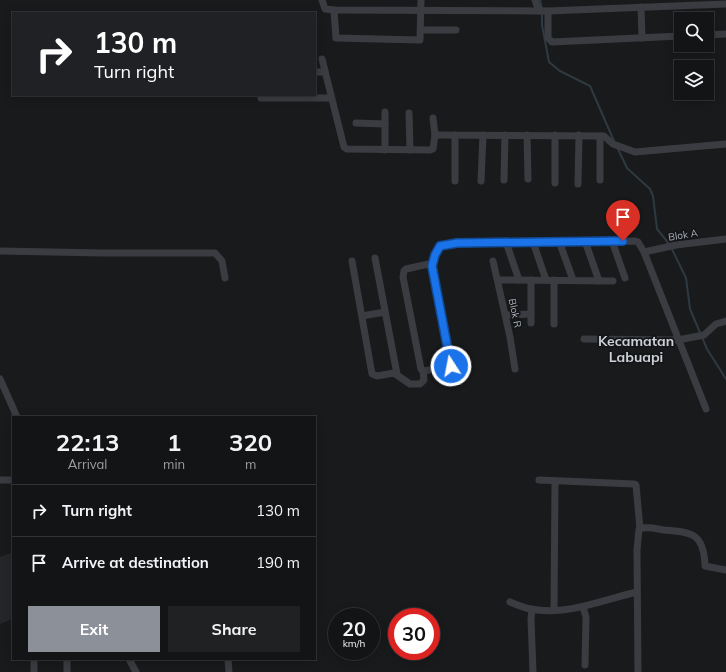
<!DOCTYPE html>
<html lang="en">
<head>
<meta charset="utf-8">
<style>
	:root { --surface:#131415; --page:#202122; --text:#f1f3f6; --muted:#9d9ea0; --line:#323334; --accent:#8c9099 }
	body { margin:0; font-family:Mulish,sans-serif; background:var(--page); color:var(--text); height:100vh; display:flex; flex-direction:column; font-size:15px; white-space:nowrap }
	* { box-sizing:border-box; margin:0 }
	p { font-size:13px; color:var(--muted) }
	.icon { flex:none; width:22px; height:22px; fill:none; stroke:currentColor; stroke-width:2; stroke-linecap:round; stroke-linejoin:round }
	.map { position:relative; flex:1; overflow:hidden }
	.side { position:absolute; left:12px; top:416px; width:304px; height:244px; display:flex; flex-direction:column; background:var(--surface); border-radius:0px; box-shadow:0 2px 10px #0003,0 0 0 1px var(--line) }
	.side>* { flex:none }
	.guide { position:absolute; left:12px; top:12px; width:304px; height:84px; border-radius:0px; box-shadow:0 2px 10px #0003,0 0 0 1px var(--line); background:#202124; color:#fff; overflow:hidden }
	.fabs { position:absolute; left:674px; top:12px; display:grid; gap:8px }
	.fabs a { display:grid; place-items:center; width:40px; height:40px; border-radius:0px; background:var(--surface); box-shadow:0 2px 10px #0003,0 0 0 1px var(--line); font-size:20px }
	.speed { position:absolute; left:328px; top:608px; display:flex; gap:8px; font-size:20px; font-weight:700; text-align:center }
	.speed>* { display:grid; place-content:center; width:52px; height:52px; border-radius:50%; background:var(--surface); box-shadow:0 2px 10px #0003,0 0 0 1px var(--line); line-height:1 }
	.speed small { font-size:10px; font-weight:400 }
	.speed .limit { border:6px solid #d22; background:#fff; color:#111 }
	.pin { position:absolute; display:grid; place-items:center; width:34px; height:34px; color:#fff; margin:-41px -17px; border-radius:50% 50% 50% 0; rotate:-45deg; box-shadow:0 0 4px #0007 }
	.pin .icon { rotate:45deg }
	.me { position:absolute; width:44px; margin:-22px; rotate:349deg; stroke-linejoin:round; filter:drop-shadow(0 0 3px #0008) }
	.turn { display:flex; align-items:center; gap:14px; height:84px; padding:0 16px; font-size:18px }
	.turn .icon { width:52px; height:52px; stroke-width:2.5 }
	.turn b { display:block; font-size:28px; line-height:34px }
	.eta { display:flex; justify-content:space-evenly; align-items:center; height:68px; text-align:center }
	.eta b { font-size:24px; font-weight:700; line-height:28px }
	.action { display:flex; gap:8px; margin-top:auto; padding:8px 16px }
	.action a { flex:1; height:46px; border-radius:0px; background:var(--accent); color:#fff; font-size:16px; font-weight:700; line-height:46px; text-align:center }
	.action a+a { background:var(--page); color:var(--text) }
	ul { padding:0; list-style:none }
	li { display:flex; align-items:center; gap:12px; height:52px; padding:0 16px; border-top:1px solid var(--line) }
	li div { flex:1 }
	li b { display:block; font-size:15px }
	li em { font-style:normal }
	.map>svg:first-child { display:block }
	.built { fill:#252629 }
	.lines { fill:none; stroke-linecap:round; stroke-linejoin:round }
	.stream { stroke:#2f3a40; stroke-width:2 }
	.minor { stroke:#3a3c41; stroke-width:7 }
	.route-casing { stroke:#114b97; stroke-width:10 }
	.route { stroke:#1a73e8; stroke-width:7 }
	.labels { text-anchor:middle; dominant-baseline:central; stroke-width:3.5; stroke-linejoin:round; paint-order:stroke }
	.street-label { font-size:10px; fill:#acb2bb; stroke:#141517 }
	.district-label { font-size:14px; font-weight:bold; fill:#cdd1d7; stroke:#141517 }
</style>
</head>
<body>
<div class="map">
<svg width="726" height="672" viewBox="0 0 726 672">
	<rect width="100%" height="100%" fill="#191a1c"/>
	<!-- built -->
	<polygon class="built" points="13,552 13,619 0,624 0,557"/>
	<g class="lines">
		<!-- stream -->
		<g class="stream">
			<polyline points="540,0 542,9"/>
			<polyline points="542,14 542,25 549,62 560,71 590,86 614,141"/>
			<polyline points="617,147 627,168 650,189 653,196 657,229 670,245 686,278 690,309 707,349 726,379"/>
		</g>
		<!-- minor -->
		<g class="minor">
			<polyline points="322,0 325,9 334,10 548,11 726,4"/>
			<polyline points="535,0 539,11"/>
			<polyline points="641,7 642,38"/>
			<polyline points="334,10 336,38 420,40 421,0"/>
			<polyline points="548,11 548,38 552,42 681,36"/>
			<polyline points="421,30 456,30"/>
			<polyline points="707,35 726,34"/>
			<polyline points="322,59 344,147 347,149 430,150 433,149 435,135 433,118"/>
			<polyline points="315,72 325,72"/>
			<polyline points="261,95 261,98 331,98"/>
			<polyline points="385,112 385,150"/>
			<polyline points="409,113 410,150"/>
			<polyline points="356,123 385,124"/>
			<polyline points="435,135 604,136 613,144 635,152 726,144"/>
			<polyline points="527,135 528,179"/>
			<polyline points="555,135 555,183"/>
			<polyline points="600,136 600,180"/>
			<polyline points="504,180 505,135"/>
			<polyline points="455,181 455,135"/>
			<polyline points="481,181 483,135"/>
			<polyline points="578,184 579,135"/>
			<polyline points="559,241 573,280"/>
			<polyline points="585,241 599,281"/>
			<polyline points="612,241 625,278"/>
			<polyline points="506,242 519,280"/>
			<polyline points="533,242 546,280"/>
			<polyline points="0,251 102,253 215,253 222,261 225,278"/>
			<polyline points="644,252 676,245 726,239"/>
			<polyline points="375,258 397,374"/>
			<polyline points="352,261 372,374 377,376 394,373 410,384 420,384 424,380 423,371"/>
			<polyline points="493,261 510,337 515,369"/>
			<polyline points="433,263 406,269 404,271 403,277 421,369 424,371 451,366"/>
			<polyline points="499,280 613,281"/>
			<polyline points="506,315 531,314"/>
			<polyline points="362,316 385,312"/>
			<polyline points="531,323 531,280"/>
			<polyline points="554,324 554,280"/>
			<polyline points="584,339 678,340 704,335 716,324 726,321"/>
			<polyline points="453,375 433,272 435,255 440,245 457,243 635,241 638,242 644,252 706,409"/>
			<polyline points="0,379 17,417"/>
			<polyline points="0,480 13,480"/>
			<polyline points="539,480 634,484 636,485 640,529"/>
			<path d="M510,602c7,3 14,6 21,7 36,7 71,-9 106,-17"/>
			<polyline points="583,607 586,617 585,665"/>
			<polyline points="532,610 531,619 533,672"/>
			<polyline points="554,610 555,481"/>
			<polyline points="34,659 34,672"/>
			<polyline points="67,659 67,672"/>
			<polyline points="129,659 136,672"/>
			<polyline points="228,659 229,672"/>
			<path d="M638,672l-1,-122 2,-21c7,-3 18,0 25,1 29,2 40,4 41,36l21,4"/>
		</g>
	</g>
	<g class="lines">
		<!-- route casing -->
		<g class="route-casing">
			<polyline id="route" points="451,366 432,266 435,255 440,246 457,243 623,241"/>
		</g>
		<!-- route -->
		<use href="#route" class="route"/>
	</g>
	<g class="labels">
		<!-- street labels -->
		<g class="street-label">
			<text transform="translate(683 235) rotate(-9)">Blok A</text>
			<text transform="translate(515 313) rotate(78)">Blok R</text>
		</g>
		<!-- district labels -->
		<g class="district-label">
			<text x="636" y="341">Kecamatan<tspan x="636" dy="16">Labuapi</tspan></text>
		</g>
	</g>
</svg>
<div class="fabs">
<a><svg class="icon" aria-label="search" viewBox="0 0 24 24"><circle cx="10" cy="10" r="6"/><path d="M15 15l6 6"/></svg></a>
<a><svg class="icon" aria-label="layers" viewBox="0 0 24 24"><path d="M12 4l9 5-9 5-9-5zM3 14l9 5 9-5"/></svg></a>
</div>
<div class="speed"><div>20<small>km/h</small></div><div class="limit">30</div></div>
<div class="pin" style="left:623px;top:241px;background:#d93025"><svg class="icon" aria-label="arrive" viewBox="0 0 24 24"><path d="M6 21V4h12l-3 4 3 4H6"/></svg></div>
<svg class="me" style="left:451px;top:366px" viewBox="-20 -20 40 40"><circle r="17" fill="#1a73e8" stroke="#fff" stroke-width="3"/><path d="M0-11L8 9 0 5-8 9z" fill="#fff"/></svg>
<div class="guide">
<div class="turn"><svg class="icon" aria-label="right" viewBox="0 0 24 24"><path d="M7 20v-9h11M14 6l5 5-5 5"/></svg><div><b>130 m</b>Turn right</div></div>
</div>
<section class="side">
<div class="eta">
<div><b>22:13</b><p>Arrival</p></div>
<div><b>1</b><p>min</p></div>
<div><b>320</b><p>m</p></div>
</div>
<ul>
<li><svg class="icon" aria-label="right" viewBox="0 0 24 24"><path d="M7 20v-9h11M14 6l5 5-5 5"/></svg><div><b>Turn right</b></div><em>130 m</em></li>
<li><svg class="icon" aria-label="arrive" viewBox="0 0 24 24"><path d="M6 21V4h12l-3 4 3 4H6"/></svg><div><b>Arrive at destination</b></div><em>190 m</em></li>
</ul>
<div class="action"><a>Exit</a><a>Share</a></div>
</section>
</div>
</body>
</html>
